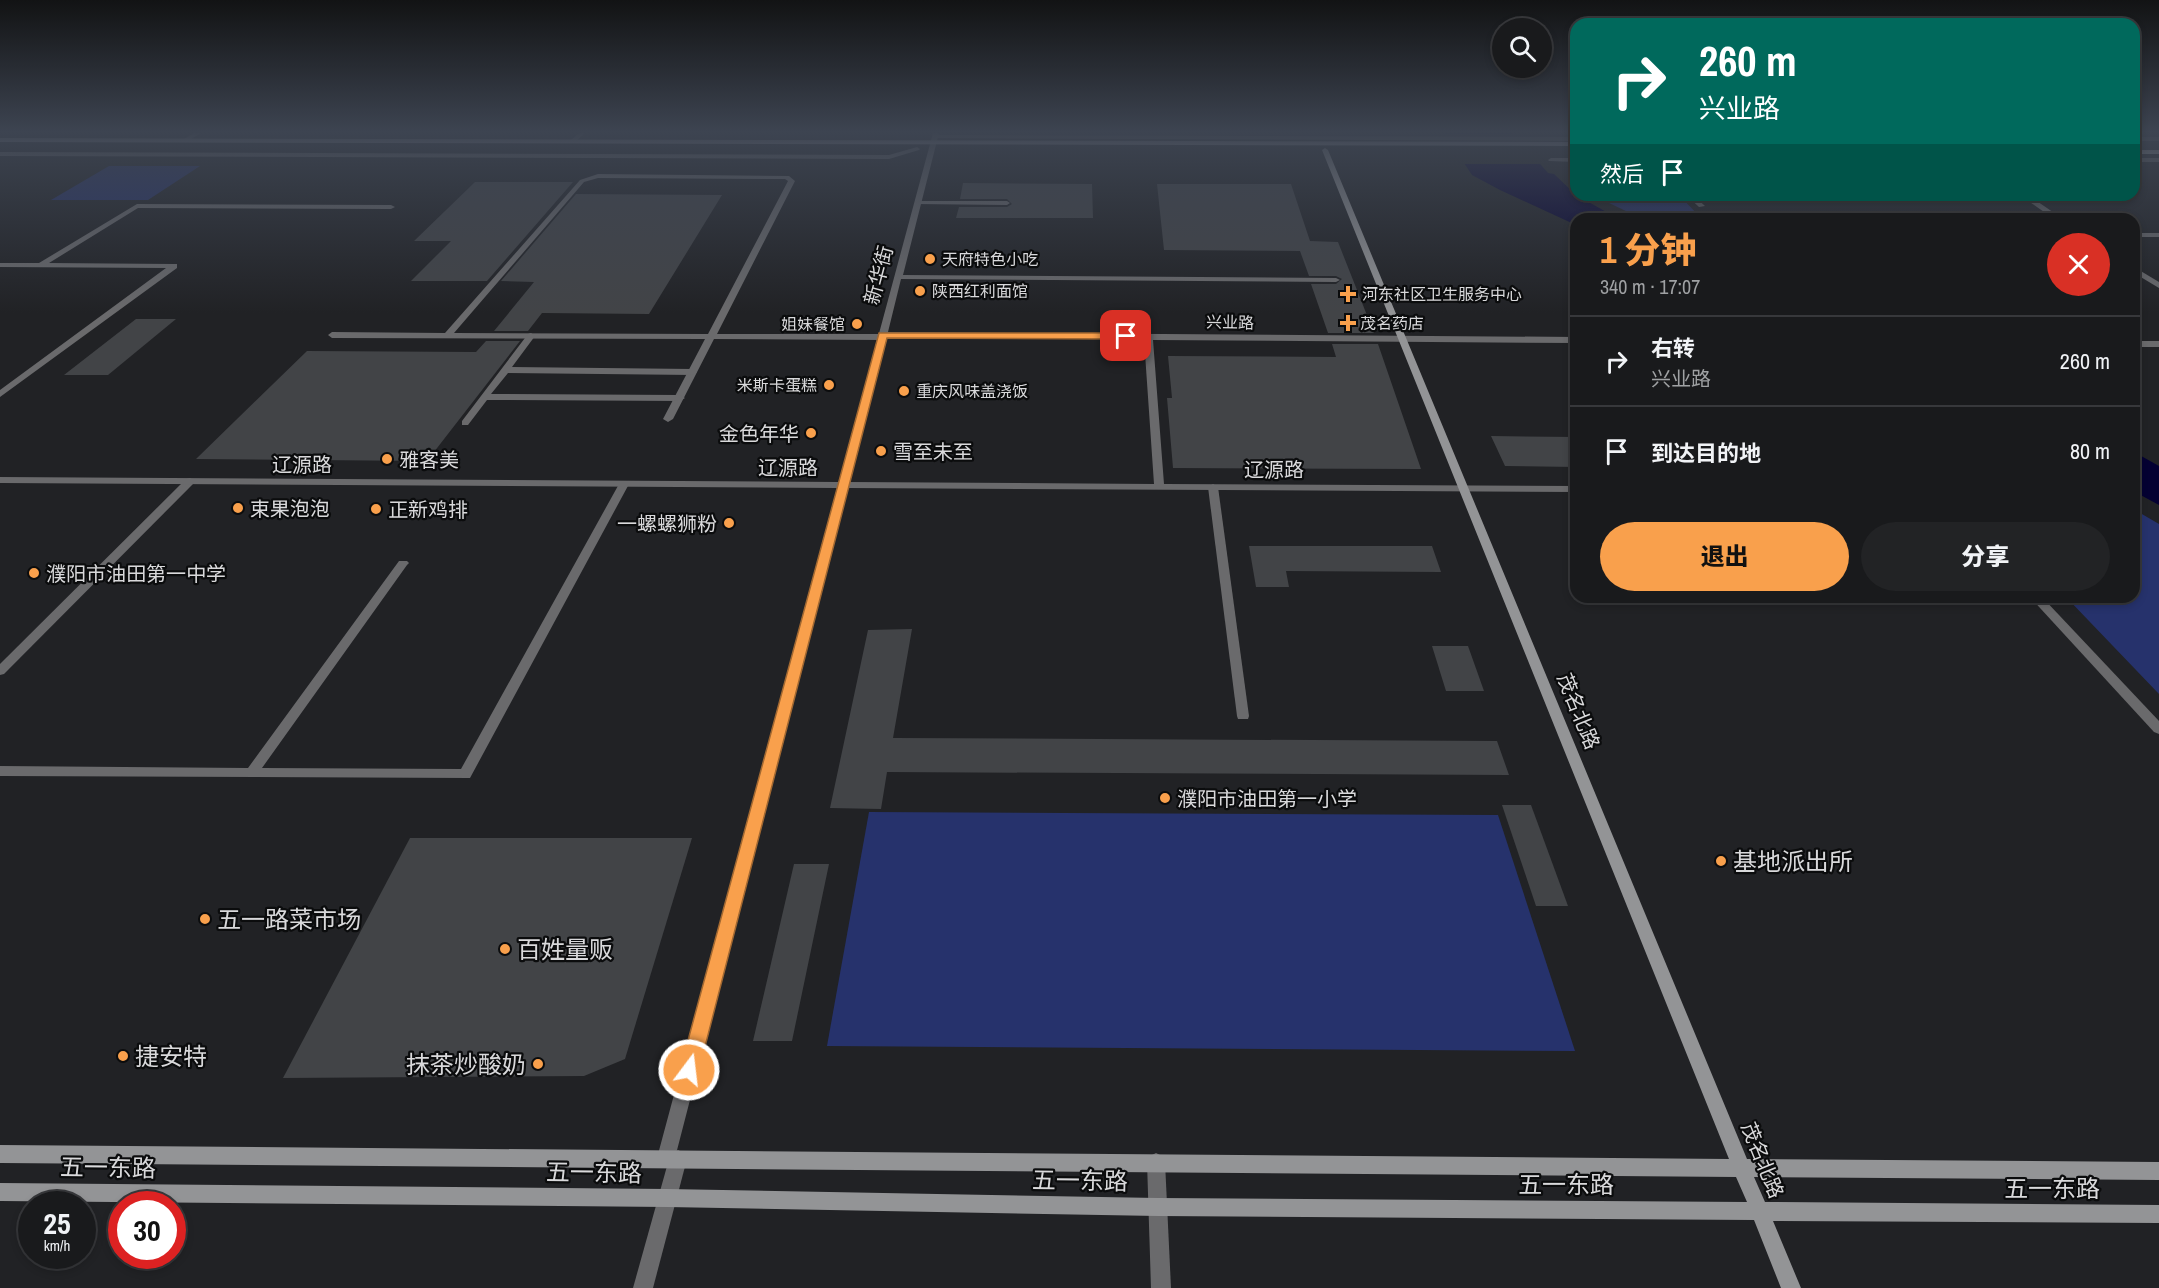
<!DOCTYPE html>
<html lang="zh">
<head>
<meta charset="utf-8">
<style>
	:root { --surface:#191a1c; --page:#222325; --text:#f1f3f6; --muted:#9fa1a3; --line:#37383b; --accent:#f9a04c }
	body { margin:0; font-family:"Archivo Narrow","Noto Sans SC",sans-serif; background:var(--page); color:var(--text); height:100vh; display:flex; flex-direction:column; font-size:22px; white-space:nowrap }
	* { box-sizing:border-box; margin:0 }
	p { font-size:20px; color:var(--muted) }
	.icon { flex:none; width:33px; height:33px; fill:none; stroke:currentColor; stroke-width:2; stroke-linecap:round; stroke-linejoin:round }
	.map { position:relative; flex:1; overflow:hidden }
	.drawer { position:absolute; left:1570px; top:213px; width:570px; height:390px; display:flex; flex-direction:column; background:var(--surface); border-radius:18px; box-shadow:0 3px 9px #0003,0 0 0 2px var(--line) }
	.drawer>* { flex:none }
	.hud { position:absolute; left:1570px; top:18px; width:570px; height:183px; border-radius:18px; box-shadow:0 3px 9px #0003,0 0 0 2px var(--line); background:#00695c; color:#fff; overflow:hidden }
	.tools { position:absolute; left:1492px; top:18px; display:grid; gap:12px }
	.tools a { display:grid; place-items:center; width:60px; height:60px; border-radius:50%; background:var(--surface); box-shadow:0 3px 9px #0003,0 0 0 2px var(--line); font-size:30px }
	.speed { position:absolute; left:18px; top:1191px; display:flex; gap:12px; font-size:30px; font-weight:700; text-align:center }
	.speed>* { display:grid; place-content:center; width:78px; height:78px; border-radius:50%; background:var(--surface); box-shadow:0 3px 9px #0003,0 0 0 2px var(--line); line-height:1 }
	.speed small { font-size:15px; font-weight:400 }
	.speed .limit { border:9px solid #d22; background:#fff; color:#111 }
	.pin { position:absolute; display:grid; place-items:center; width:51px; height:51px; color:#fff; margin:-26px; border-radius:12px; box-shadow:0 3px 9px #0006 }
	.me { position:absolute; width:66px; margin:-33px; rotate:15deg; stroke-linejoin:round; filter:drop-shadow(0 0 4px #0008) }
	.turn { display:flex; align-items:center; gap:21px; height:126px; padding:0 30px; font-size:27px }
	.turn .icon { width:78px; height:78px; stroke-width:2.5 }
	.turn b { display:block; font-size:42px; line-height:51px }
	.then { display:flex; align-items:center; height:57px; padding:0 30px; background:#0003; gap:12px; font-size:22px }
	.round { display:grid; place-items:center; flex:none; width:63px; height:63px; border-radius:32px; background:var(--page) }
	.overview { display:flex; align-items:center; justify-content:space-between; height:102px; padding:0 30px }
	h1 { font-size:36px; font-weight:800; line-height:45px; color:var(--accent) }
	.button { display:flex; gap:12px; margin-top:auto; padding:12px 30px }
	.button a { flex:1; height:69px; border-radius:36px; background:var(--accent); color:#111; font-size:24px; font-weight:800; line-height:69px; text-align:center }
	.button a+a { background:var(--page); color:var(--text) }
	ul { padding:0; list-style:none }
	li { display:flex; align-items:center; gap:18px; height:90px; padding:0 30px; border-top:2px solid var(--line) }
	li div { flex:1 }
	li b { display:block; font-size:22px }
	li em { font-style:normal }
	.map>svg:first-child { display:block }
	.green { fill:#26326c }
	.water { fill:#040032 }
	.pier { fill:#212225 }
	.building { fill:#424447 }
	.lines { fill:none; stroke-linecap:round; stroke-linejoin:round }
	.lane { fill:#6a6a6c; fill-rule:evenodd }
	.street { fill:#6a6a6c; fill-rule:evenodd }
	.secondary { fill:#939496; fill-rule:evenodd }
	.primary { fill:#b2b4b7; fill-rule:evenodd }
	.route { fill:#f9a04c; stroke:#a26831; stroke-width:1.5 }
	.poi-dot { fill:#f9a04c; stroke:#0b0c0d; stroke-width:2 }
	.labels { text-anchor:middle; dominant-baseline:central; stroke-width:4.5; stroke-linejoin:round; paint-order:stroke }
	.far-poi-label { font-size:16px; fill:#d9d9db; stroke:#0b0c0d; text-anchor:start }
	.far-street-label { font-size:16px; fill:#d9d9db; stroke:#0b0c0d }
	.street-label { font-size:20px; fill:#d9d9db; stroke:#0b0c0d }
	.poi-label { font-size:20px; fill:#d9d9db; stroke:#0b0c0d; text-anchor:start }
	.near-poi-label { font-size:24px; fill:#d9d9db; stroke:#0b0c0d; text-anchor:start }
	.near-street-label { font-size:24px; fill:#d9d9db; stroke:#0b0c0d }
</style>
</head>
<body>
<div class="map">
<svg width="2159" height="1288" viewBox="0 0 2159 1288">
	<rect width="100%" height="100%" fill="#212225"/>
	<!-- green -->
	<g class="green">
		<polygon points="109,166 200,166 148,200 51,200"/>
		<polygon points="1592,195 1679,195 1700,217 1812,217 1815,219 1643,219"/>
		<polygon points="2135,510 2159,524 2159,694 2066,597 2134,597"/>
		<polygon points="869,812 1498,815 1575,1051 827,1046"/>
	</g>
	<!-- water -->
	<g class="water">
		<polygon points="1444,133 1513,133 1548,173 1554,174 1576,195 1619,219 1576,219 1576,225 1500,190 1472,175"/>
		<polygon points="2134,452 2159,466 2159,505 2135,492"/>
	</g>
	<!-- pier -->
	<polygon class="pier" points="1441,134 1518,134 1547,164 1460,164"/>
	<!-- building -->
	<g class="building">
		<polygon points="475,182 573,182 487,281 411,281 451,241 414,241"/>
		<polygon points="963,183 1092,184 1093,218 956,218 959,207 1007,207 1012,204 1007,199 960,199"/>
		<polygon points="1157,184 1291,184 1310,241 1338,242 1374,333 1328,333 1311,284 1336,284 1342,279 1336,276 1309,276 1300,251 1164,250"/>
		<polygon points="576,194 722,195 649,314 542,313 528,331 494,331 534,282 501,281"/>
		<polygon points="136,319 176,319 108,375 64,375"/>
		<polygon points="486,341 520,341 427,461 196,459 307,351 476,352"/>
		<polygon points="1332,344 1378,344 1421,469 1173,468 1167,398 1172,398 1168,356 1336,357"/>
		<polygon points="1491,436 1576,437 1576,467 1505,466"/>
		<polygon points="1249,546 1432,546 1441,572 1286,571 1289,587 1256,587"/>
		<polygon points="912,629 893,738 1497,741 1509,775 887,772 881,809 830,808 868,630"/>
		<polygon points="1432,646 1468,646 1484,691 1446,691"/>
		<polygon points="1502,805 1531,805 1568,906 1536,906"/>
		<polygon points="410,838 692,838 625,1059 584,1076 283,1078"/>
		<polygon points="794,864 829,864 792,1041 753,1041"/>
	</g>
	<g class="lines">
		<!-- lane -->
		<g class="lane">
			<polygon points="194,133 201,133 188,141 184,141 184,139"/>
			<polygon points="579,133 585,133 575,142 571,142 571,140"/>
			<polygon points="935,135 1576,137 1576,141 933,138 932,137"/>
			<rect x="2134" y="137" width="25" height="4"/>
			<polygon points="917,147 920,149 919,150 889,159 0,156 0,152 889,155"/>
			<polygon points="1551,158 1576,158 1576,162 1549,161 1548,160"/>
			<rect x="2134" y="158" width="25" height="4"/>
			<path d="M598,174l191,2 6,5 -78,153h165l4,3 -4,3 -168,-1 -41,80 -5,3 -5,-3 42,-80 -373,-1 -4,-3 4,-3 113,1 135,-153zM598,178l187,1 3,2 -80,153 -254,-1 130,-151z"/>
			<polygon points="1686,195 1693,195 1705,206 1699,207"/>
			<polygon points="2020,195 2028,195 2063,219 2054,219"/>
			<polygon points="917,201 1007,201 1010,203 1007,205 915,204 915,202"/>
			<polygon points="137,204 391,205 395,207 391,209 138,208 49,263 174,264 177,264 177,268 0,397 0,390 166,268 0,267 0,263 39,263"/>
			<rect x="2134" y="233" width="25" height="4"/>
			<polygon points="2134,267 2159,282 2159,288 2134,273"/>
			<polygon points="190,478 195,481 194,483 4,674 0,675 0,664 186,479"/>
			<polygon points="624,481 629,484 470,778 0,776 0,766 248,768 399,561 407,561 409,563 407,565 262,768 461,769 619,484"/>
			<polygon points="1213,484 1218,487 1249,716 1248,719 1238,719 1237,716 1208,487"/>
			<polygon points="678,1150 684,1153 687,1159 653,1288 633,1288 669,1159 672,1153"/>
			<polygon points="1156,1153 1162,1156 1165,1162 1171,1288 1151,1288 1147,1162 1150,1156"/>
		</g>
		<!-- street -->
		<g class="street">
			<path d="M933,133h6l-36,142 433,3 4,2 -4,2 -435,-3 -13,53 688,5v6l-423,-3 11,144 412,2v6l-728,-4 -173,670 -3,6 -6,3 -6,-3 -3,-6 180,-670 -837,-5v-6l839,5zM886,338l258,1 10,145 -305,-2z"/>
			<polygon points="531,333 535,336 512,367 693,369 697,372 693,375 508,373 491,394 680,395 685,398 680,401 487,400 468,425 462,425 462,421 528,334"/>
			<rect x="2134" y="341" width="25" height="6"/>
			<polygon points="2030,597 2042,597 2159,721 2159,734 2154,732"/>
		</g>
		<!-- secondary -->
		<polygon class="secondary" points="1325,148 1328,150 1747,1159 2159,1162 2159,1180 1754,1177 1765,1202 2159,1205 2159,1223 1773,1221 1801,1288 1781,1288 1754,1220 1158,1216 667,1207 0,1201 0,1183 667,1189 1158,1198 1747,1202 1736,1177 0,1163 0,1145 1729,1159 1322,150"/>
		<!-- primary -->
		<g class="primary">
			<polygon points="0,138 1576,142 1576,146 0,142"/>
			<rect x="2134" y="150" width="25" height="4"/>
		</g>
	</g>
	<!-- sky -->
	<linearGradient id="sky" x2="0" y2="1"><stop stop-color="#121314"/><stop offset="0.42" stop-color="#3d4451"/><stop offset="1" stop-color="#3d4451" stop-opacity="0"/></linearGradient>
	<rect width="2159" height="313" fill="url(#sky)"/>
	<!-- route -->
	<polygon class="route" points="879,333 1126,333 1131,336 1126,339 887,338 699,1070 696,1076 689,1078 682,1076 680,1070"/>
	<!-- markers -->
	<g class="poi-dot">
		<circle cx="930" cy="259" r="6"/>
		<circle cx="920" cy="291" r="6"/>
		<path d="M1345 285h6v6h6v6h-6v6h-6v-6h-6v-6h6z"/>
		<path d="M1345 314h6v6h6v6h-6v6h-6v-6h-6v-6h6z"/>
		<circle cx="857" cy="324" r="6"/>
		<circle cx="829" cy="385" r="6"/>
		<circle cx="904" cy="391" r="6"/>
		<circle cx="811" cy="433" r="6"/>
		<circle cx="881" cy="451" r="6"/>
		<circle cx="387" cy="459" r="6"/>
		<circle cx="238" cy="508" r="6"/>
		<circle cx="376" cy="509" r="6"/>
		<circle cx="729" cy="523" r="6"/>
		<circle cx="34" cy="573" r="6"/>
		<circle cx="1165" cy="798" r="6"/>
		<circle cx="1721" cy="861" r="6"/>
		<circle cx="205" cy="919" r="6"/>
		<circle cx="505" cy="949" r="6"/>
		<circle cx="123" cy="1056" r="6"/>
		<circle cx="538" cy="1064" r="6"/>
	</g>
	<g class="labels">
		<!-- far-poi labels -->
		<g class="far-poi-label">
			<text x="942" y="259">天府特色小吃</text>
			<text x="932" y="291">陕西红利面馆</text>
			<text x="1362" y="294">河东社区卫生服务中心</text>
			<text x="1360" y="323">茂名药店</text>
			<text x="845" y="324" text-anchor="end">姐妹餐馆</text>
			<text x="817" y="385" text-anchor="end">米斯卡蛋糕</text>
			<text x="916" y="391">重庆风味盖浇饭</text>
		</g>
		<!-- far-street labels -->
		<g class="far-street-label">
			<text transform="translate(1230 322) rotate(1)">兴业路</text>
		</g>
		<!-- street labels -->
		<g class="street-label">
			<text transform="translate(878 275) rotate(-75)">新华街</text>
			<text x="302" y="464">辽源路</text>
			<text x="788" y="467">辽源路</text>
			<text x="1274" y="469">辽源路</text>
			<text transform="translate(1579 711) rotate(68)">茂名北路</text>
			<text transform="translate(1763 1160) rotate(68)">茂名北路</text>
		</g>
		<!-- poi labels -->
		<g class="poi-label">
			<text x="799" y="433" text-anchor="end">金色年华</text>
			<text x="893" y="451">雪至未至</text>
			<text x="399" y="459">雅客美</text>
			<text x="250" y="508">束果泡泡</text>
			<text x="388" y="509">正新鸡排</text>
			<text x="717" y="523" text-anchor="end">一螺螺狮粉</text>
			<text x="46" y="573">濮阳市油田第一中学</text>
			<text x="1177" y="798">濮阳市油田第一小学</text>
		</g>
		<!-- near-poi labels -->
		<g class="near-poi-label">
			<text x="1733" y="861">基地派出所</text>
			<text x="217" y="919">五一路菜市场</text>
			<text x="517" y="949">百姓量贩</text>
			<text x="135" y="1056">捷安特</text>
			<text x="526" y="1064" text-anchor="end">抹茶炒酸奶</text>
		</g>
		<!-- near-street labels -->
		<g class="near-street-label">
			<text transform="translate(108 1167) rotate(1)">五一东路</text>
			<text transform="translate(594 1172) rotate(1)">五一东路</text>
			<text transform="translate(1080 1180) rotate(1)">五一东路</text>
			<text x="1566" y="1184">五一东路</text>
			<text x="2052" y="1188">五一东路</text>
		</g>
	</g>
</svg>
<div class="tools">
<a><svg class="icon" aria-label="search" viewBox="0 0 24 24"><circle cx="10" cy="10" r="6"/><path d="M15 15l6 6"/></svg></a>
</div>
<div class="speed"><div>25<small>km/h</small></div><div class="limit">30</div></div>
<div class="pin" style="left:1126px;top:336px;background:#d93025"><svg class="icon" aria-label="arrive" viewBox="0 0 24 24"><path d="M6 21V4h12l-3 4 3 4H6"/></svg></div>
<svg class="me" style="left:689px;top:1070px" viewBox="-20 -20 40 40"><circle r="17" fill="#f9a04c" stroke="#fff" stroke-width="3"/><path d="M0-11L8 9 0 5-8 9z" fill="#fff"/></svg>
<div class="hud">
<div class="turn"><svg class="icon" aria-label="right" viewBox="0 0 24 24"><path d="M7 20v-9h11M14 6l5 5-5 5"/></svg><div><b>260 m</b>兴业路</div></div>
<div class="then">然后<svg class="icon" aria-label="arrive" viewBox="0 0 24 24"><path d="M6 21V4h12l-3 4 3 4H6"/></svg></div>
</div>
<section class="drawer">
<div class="overview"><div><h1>1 分钟</h1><p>340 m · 17:07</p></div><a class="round" style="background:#d93025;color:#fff"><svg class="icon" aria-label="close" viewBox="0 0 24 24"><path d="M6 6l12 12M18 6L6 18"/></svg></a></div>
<ul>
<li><svg class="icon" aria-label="right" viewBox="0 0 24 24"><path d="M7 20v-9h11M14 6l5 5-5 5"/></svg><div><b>右转</b><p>兴业路</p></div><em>260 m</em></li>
<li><svg class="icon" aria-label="arrive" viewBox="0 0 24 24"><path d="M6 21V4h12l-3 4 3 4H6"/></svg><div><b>到达目的地</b></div><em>80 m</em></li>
</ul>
<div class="button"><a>退出</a><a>分享</a></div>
</section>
</div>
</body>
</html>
